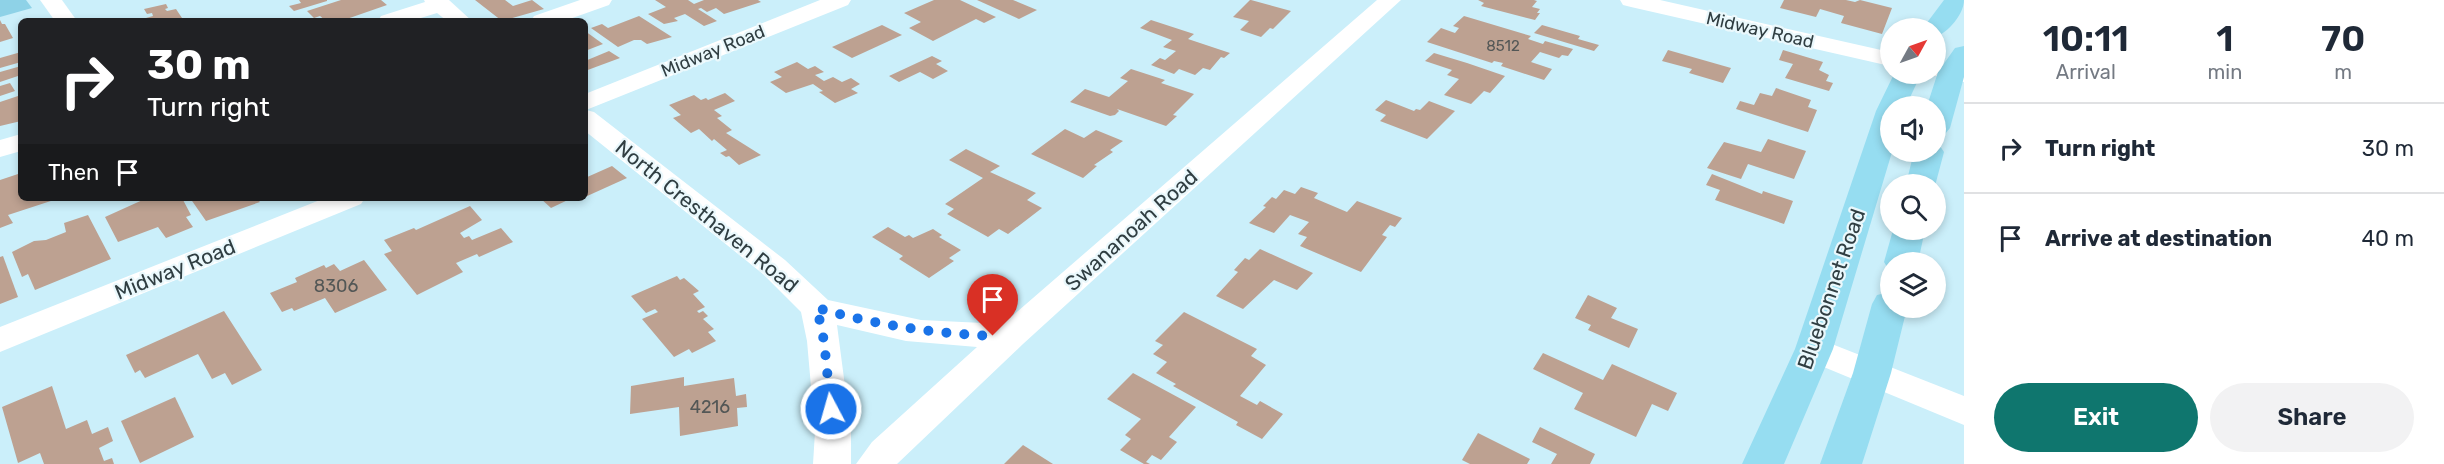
<!DOCTYPE html>
<html lang="en">
<head>
<meta charset="utf-8">
<style>
	:root { --surface:#fff; --page:#f2f2f3; --text:#1f2937; --muted:#747a83; --line:#e0e1e3; --accent:#0f766e }
	body { margin:0; font-family:Rubik,sans-serif; background:var(--page); color:var(--text); height:100vh; display:flex; flex-direction:column; font-size:22px; white-space:nowrap }
	* { box-sizing:border-box; margin:0 }
	p { font-size:20px; color:var(--muted) }
	.icon { flex:none; width:33px; height:33px; fill:none; stroke:currentColor; stroke-width:2; stroke-linecap:round; stroke-linejoin:round }
	.map { position:relative; flex:1; overflow:hidden }
	.details { display:flex; flex-direction:column; background:var(--surface); width:480px }
	.details>* { flex:none }
	.banner { position:absolute; left:18px; top:18px; width:570px; height:183px; border-radius:9px; box-shadow:0 3px 9px #0003; background:#202124; color:#fff; overflow:hidden }
	.needle { width:39px; rotate:50deg }
	.tools { position:absolute; left:1880px; top:18px; display:grid; gap:12px }
	.tools a { display:grid; place-items:center; width:66px; height:66px; border-radius:50%; background:var(--surface); box-shadow:0 3px 9px #0003; font-size:30px }
	.pin { position:absolute; display:grid; place-items:center; width:51px; height:51px; color:#fff; margin:-62px -26px; border-radius:50% 50% 50% 0; rotate:-45deg; box-shadow:0 0 6px #0007 }
	.pin .icon { rotate:45deg }
	.me { position:absolute; width:66px; margin:-33px; rotate:354deg; stroke-linejoin:round; filter:drop-shadow(0 0 4px #0008) }
	.turn { display:flex; align-items:center; gap:21px; height:126px; padding:0 30px; font-size:27px }
	.turn .icon { width:78px; height:78px; stroke-width:2.5 }
	.turn b { display:block; font-size:42px; line-height:51px }
	.then { display:flex; align-items:center; height:57px; padding:0 30px; background:#0003; gap:12px; font-size:22px }
	.eta { display:flex; justify-content:space-evenly; align-items:center; height:102px; text-align:center }
	.eta b { font-size:36px; font-weight:600; line-height:42px }
	.cta { display:flex; gap:12px; margin-top:auto; padding:12px 30px }
	.cta a { flex:1; height:69px; border-radius:36px; background:var(--accent); color:#fff; font-size:24px; font-weight:600; line-height:69px; text-align:center }
	.cta a+a { background:var(--page); color:var(--text) }
	ul { padding:0; list-style:none }
	li { display:flex; align-items:center; gap:18px; height:90px; padding:0 30px; border-top:2px solid var(--line) }
	li div { flex:1 }
	li b { display:block; font-size:22px }
	li em { font-style:normal }
	main { display:flex; flex:1; min-height:0 }
	.map>svg:first-child { display:block }
	.green { fill:#8ed2e7 }
	.building { fill:#bda191 }
	.lines { fill:none; stroke-linecap:round; stroke-linejoin:round }
	.minor { fill:#fff; fill-rule:evenodd }
	.major { fill:#96ddf1; fill-rule:evenodd }
	.route { stroke:#1a73e8; stroke-width:10; stroke-dasharray:0 18 }
	.labels { text-anchor:middle; dominant-baseline:central; stroke-width:4.5; stroke-linejoin:round; paint-order:stroke }
	.far-number-label { font-size:15px; fill:#535756 }
	.far-street-label { font-size:18px; fill:#303e42; stroke:#eaf8fc }
	.number-label { font-size:18px; fill:#535756 }
	.street-label { font-size:21px; fill:#303e42; stroke:#eaf8fc }
</style>
</head>
<body>
<main>
<div class="map">
<svg width="1964" height="464" viewBox="0 0 1964 464">
	<rect width="100%" height="100%" fill="#cbeffa"/>
	<!-- green -->
	<polygon class="green" points="0,0 26,0 32,8 0,17"/>
	<!-- building -->
	<g class="building">
		<polygon points="299,0 327,0 327,1 294,11 289,6 301,3"/>
		<polygon points="341,0 381,0 387,5 341,21 326,21 320,16 314,18 307,11"/>
		<polygon points="475,0 505,0 513,6 532,0 544,9 502,21"/>
		<polygon points="655,0 688,0 694,4 704,0 758,0 761,2 724,14 716,8 707,12 701,8 698,9 717,21 704,26 685,14 674,18 678,21 664,24 648,14 666,7"/>
		<polygon points="934,0 960,0 996,17 984,23 976,19 933,41 909,28 921,22 904,13"/>
		<polygon points="977,0 1013,0 1037,10 1019,19"/>
		<polygon points="1250,0 1251,0 1291,11 1273,29 1270,28 1261,37 1240,30 1249,21 1233,17"/>
		<polygon points="1478,0 1534,0 1537,1 1532,7 1540,9 1537,13 1540,13 1535,20 1481,6 1484,3"/>
		<polygon points="1784,0 1846,0 1855,2 1860,0 1892,8 1882,34 1841,23 1844,16 1820,9 1816,17 1780,8"/>
		<polygon points="166,4 168,8 165,9 167,11 176,9 182,18 171,21 148,21 146,18 153,16 152,13 147,14 144,9"/>
		<polygon points="639,16 672,37 647,44 641,40 634,40 618,47 591,28 602,24 608,28"/>
		<polygon points="1464,16 1531,36 1528,39 1543,44 1545,41 1573,49 1568,56 1562,55 1559,58 1540,52 1531,62 1552,69 1544,80 1501,66 1503,63 1494,61 1492,63 1427,42 1441,28 1455,33 1459,28 1453,26"/>
		<polygon points="0,20 2,24 5,24 13,38 0,42"/>
		<polygon points="1151,20 1194,34 1188,39 1230,53 1224,58 1221,57 1210,70 1203,68 1195,75 1179,69 1174,74 1151,65 1160,58 1165,60 1176,51 1163,47 1172,40 1140,28"/>
		<polygon points="882,25 902,35 852,58 832,47"/>
		<polygon points="1542,25 1580,36 1578,39 1599,45 1594,51 1534,33"/>
		<polygon points="585,31 603,44 585,51"/>
		<polygon points="1668,50 1731,68 1723,83 1689,73 1692,69 1662,61"/>
		<polygon points="1783,50 1823,62 1819,70 1829,75 1826,81 1833,83 1829,91 1785,78 1793,64 1779,60"/>
		<polygon points="609,51 620,58 585,71 585,61"/>
		<polygon points="21,52 21,62 0,68 0,58"/>
		<polygon points="1434,53 1467,63 1505,76 1490,93 1484,91 1471,104 1444,95 1459,79 1447,75 1452,70 1425,61"/>
		<polygon points="932,56 942,61 936,64 948,71 933,79 920,72 899,82 889,76"/>
		<polygon points="797,62 808,69 815,66 824,72 815,75 824,81 833,77 842,82 851,78 860,84 851,89 858,93 835,103 819,92 823,91 813,84 786,93 770,82 782,77 774,72"/>
		<polygon points="21,66 21,75 0,82 0,72"/>
		<polygon points="1131,69 1165,80 1161,83 1194,94 1173,115 1177,116 1166,126 1117,109 1119,111 1115,115 1110,116 1070,102 1085,89 1109,97 1128,81 1120,78"/>
		<polygon points="10,83 15,91 0,96 0,86"/>
		<polygon points="1776,88 1811,100 1808,107 1817,110 1808,132 1736,109 1740,101 1754,105 1760,93 1772,96"/>
		<polygon points="725,93 735,101 714,110 722,116 717,118 732,130 726,133 761,155 739,165 729,156 726,157 720,153 727,150 714,139 712,141 699,129 691,133 673,118 681,115 669,105 694,95 701,100 706,98 708,100"/>
		<polygon points="21,95 21,121 0,126 0,102"/>
		<polygon points="1386,100 1414,111 1416,109 1420,110 1429,101 1455,111 1427,139 1380,121 1386,115 1375,110"/>
		<polygon points="1065,129 1084,138 1096,130 1123,141 1110,150 1113,152 1094,165 1097,166 1083,178 1031,154"/>
		<polygon points="1768,139 1806,151 1794,179 1748,164 1741,179 1707,168 1724,142 1761,152"/>
		<polygon points="966,149 1000,166 990,172 1036,193 1027,200 1042,208 1008,234 999,229 988,237 947,214 954,209 945,204 983,178 949,160"/>
		<polygon points="612,166 627,178 585,197 585,178"/>
		<polygon points="21,173 21,198 60,198 8,215 13,223 0,228 0,180"/>
		<polygon points="1712,174 1762,194 1763,191 1793,201 1784,224 1715,200 1720,190 1706,185"/>
		<polygon points="1301,187 1318,193 1314,198 1347,212 1357,201 1402,218 1395,227 1390,225 1382,235 1387,237 1361,272 1300,246 1307,237 1298,234 1309,222 1290,215 1274,233 1249,223 1266,207 1263,206 1272,197 1276,199 1284,190 1295,194"/>
		<polygon points="147,198 182,198 191,215 186,217 193,227 166,238 158,227 118,242 105,217"/>
		<polygon points="190,198 263,198 258,200 260,202 206,221"/>
		<polygon points="540,198 572,198 551,208"/>
		<polygon points="470,206 482,220 460,233 464,238 469,236 472,240 501,228 513,242 479,257 477,254 456,263 463,272 417,295 384,254 392,251 384,240 414,228 416,230"/>
		<polygon points="88,215 111,259 35,290 28,274 22,277 12,252 34,241 46,240 66,232 64,223"/>
		<polygon points="888,227 905,237 909,235 913,238 933,229 942,235 939,237 961,250 949,258 954,261 929,278 899,259 903,256 872,237"/>
		<polygon points="1260,249 1313,273 1297,290 1274,280 1243,309 1216,296 1238,272 1234,270 1245,258 1249,260"/>
		<polygon points="3,256 18,297 0,304 0,257"/>
		<polygon points="364,260 387,290 335,313 325,298 294,311 292,308 282,312 270,293 297,282 295,278 324,265 326,268 334,264 340,271"/>
		<polygon points="677,276 680,280 684,278 699,291 693,294 705,307 697,311 699,313 703,311 708,316 703,319 714,329 708,332 716,341 692,353 689,349 674,357 642,319 658,312 655,309 646,313 631,296"/>
		<polygon points="1588,295 1617,308 1611,318 1638,329 1629,348 1588,330 1591,325 1575,318"/>
		<polygon points="224,311 262,370 232,385 225,373 212,379 198,354 145,378 140,370 135,373 126,355"/>
		<polygon points="1184,312 1257,349 1251,356 1266,365 1240,396 1257,405 1260,401 1283,414 1262,439 1236,425 1238,422 1173,386 1176,384 1156,373 1167,362 1153,354 1163,345 1155,341"/>
		<polygon points="1543,353 1603,380 1612,364 1677,393 1668,411 1652,404 1636,437 1574,409 1583,393 1533,369"/>
		<polygon points="1133,373 1196,407 1169,437 1177,442 1161,460 1152,455 1146,462 1150,464 1144,464 1120,450 1131,439 1125,435 1141,419 1107,399"/>
		<polygon points="684,377 684,386 734,378 736,396 746,394 747,407 737,408 738,426 680,436 679,407 630,414 631,386"/>
		<polygon points="52,386 66,429 87,420 92,434 108,427 113,441 99,448 104,461 112,458 114,464 44,464 40,453 18,463 2,407"/>
		<polygon points="175,397 194,437 140,463 121,421"/>
		<polygon points="1540,427 1595,454 1590,464 1551,464 1557,454 1532,442"/>
		<polygon points="1478,433 1530,459 1527,464 1470,464 1462,460"/>
		<polygon points="1023,445 1053,464 1004,464"/>
	</g>
	<g class="lines">
		<!-- minor -->
		<g class="minor">
			<polygon points="40,0 62,0 77,21 55,21"/>
			<polygon points="424,0 449,0 472,21 447,21 437,13 411,21 378,21 381,16 425,2"/>
			<polygon points="580,0 612,0 609,5 564,21 531,21 534,16"/>
			<polygon points="820,0 851,0 848,5 586,110 594,112 785,260 828,300 921,320 1003,324 1377,0 1401,0 1023,344 897,464 856,464 872,442 977,347 906,341 837,325 851,432 851,464 813,464 815,432 807,341 801,312 763,274 585,131 585,94"/>
			<polygon points="1620,0 1660,0 1890,52 1890,66 1631,7 1623,5"/>
			<polygon points="1935,62 1964,68 1964,82 1926,74 1935,74"/>
			<polygon points="21,134 21,151 0,157 0,140"/>
			<polygon points="325,198 365,198 361,204 0,352 0,327"/>
			<polygon points="1814,337 1964,396 1964,425 1802,358 1797,349 1802,340"/>
		</g>
		<!-- major -->
		<g class="major">
			<path d="M1944,0h20c0,14 -16,33 -29,37v-9h-12z"/>
			<polygon points="1964,46 1964,77 1950,128 1945,134 1935,137 1935,106 1927,106 1938,72 1955,48"/>
			<polygon points="1894,74 1921,74 1906,106 1890,106 1890,152 1892,152 1833,349 1784,464 1742,464 1795,349 1876,111"/>
			<polygon points="1935,144 1940,146 1944,152 1935,186 1935,184 1906,184 1914,152 1935,152"/>
			<polygon points="1893,230 1925,230 1918,262 1890,262 1889,270 1884,262"/>
			<polygon points="1890,292 1890,308 1907,308 1891,373 1862,464 1820,464 1853,373 1872,304 1877,295"/>
		</g>
	</g>
	<g class="lines">
		<!-- route -->
		<path class="route" d="M831,409l-7,-68 -7,-33c60,17 113,25 176,28"/>
	</g>
	<g class="labels">
		<!-- far-number labels -->
		<g class="far-number-label">
			<text x="1503" y="46">8512</text>
		</g>
		<!-- far-street labels -->
		<g class="far-street-label">
			<text transform="translate(1760 30) rotate(13)">Midway Road</text>
			<text transform="translate(713 51) rotate(-22)">Midway Road</text>
		</g>
		<!-- number labels -->
		<g class="number-label">
			<text x="336" y="286">8306</text>
			<text x="710" y="407">4216</text>
		</g>
		<!-- street labels -->
		<g class="street-label">
			<text transform="translate(707 216) rotate(39)">North Cresthaven Road</text>
			<text transform="translate(1131 230) rotate(-42)">Swananoah Road</text>
			<text transform="translate(175 269) rotate(-22)">Midway Road</text>
			<text transform="translate(1831 289) rotate(-71)">Bluebonnet Road</text>
		</g>
	</g>
</svg>
<div class="tools">
<a><svg class="needle" viewBox="-14 -14 28 28"><path d="M0-13l5 13h-10z" fill="#e53935"/><path d="M0 13l5-13h-10z" fill="#747a83"/></svg></a>
<a><svg class="icon" aria-label="sound" viewBox="0 0 24 24"><path d="M4 9h4l5-4v14l-5-4H4zM17 9q2 3 0 6"/></svg></a>
<a><svg class="icon" aria-label="search" viewBox="0 0 24 24"><circle cx="10" cy="10" r="6"/><path d="M15 15l6 6"/></svg></a>
<a><svg class="icon" aria-label="layers" viewBox="0 0 24 24"><path d="M12 4l9 5-9 5-9-5zM3 14l9 5 9-5"/></svg></a>
</div>
<div class="pin" style="left:993px;top:336px;background:#d93025"><svg class="icon" aria-label="arrive" viewBox="0 0 24 24"><path d="M6 21V4h12l-3 4 3 4H6"/></svg></div>
<svg class="me" style="left:831px;top:409px" viewBox="-20 -20 40 40"><circle r="17" fill="#1a73e8" stroke="#fff" stroke-width="3"/><path d="M0-11L8 9 0 5-8 9z" fill="#fff"/></svg>
<div class="banner">
<div class="turn"><svg class="icon" aria-label="right" viewBox="0 0 24 24"><path d="M7 20v-9h11M14 6l5 5-5 5"/></svg><div><b>30 m</b>Turn right</div></div>
<div class="then">Then<svg class="icon" aria-label="arrive" viewBox="0 0 24 24"><path d="M6 21V4h12l-3 4 3 4H6"/></svg></div>
</div>
</div>
<section class="details">
<div class="eta">
<div><b>10:11</b><p>Arrival</p></div>
<div><b>1</b><p>min</p></div>
<div><b>70</b><p>m</p></div>
</div>
<ul>
<li><svg class="icon" aria-label="right" viewBox="0 0 24 24"><path d="M7 20v-9h11M14 6l5 5-5 5"/></svg><div><b>Turn right</b></div><em>30 m</em></li>
<li><svg class="icon" aria-label="arrive" viewBox="0 0 24 24"><path d="M6 21V4h12l-3 4 3 4H6"/></svg><div><b>Arrive at destination</b></div><em>40 m</em></li>
</ul>
<div class="cta"><a>Exit</a><a>Share</a></div>
</section>
</main>
</body>
</html>
